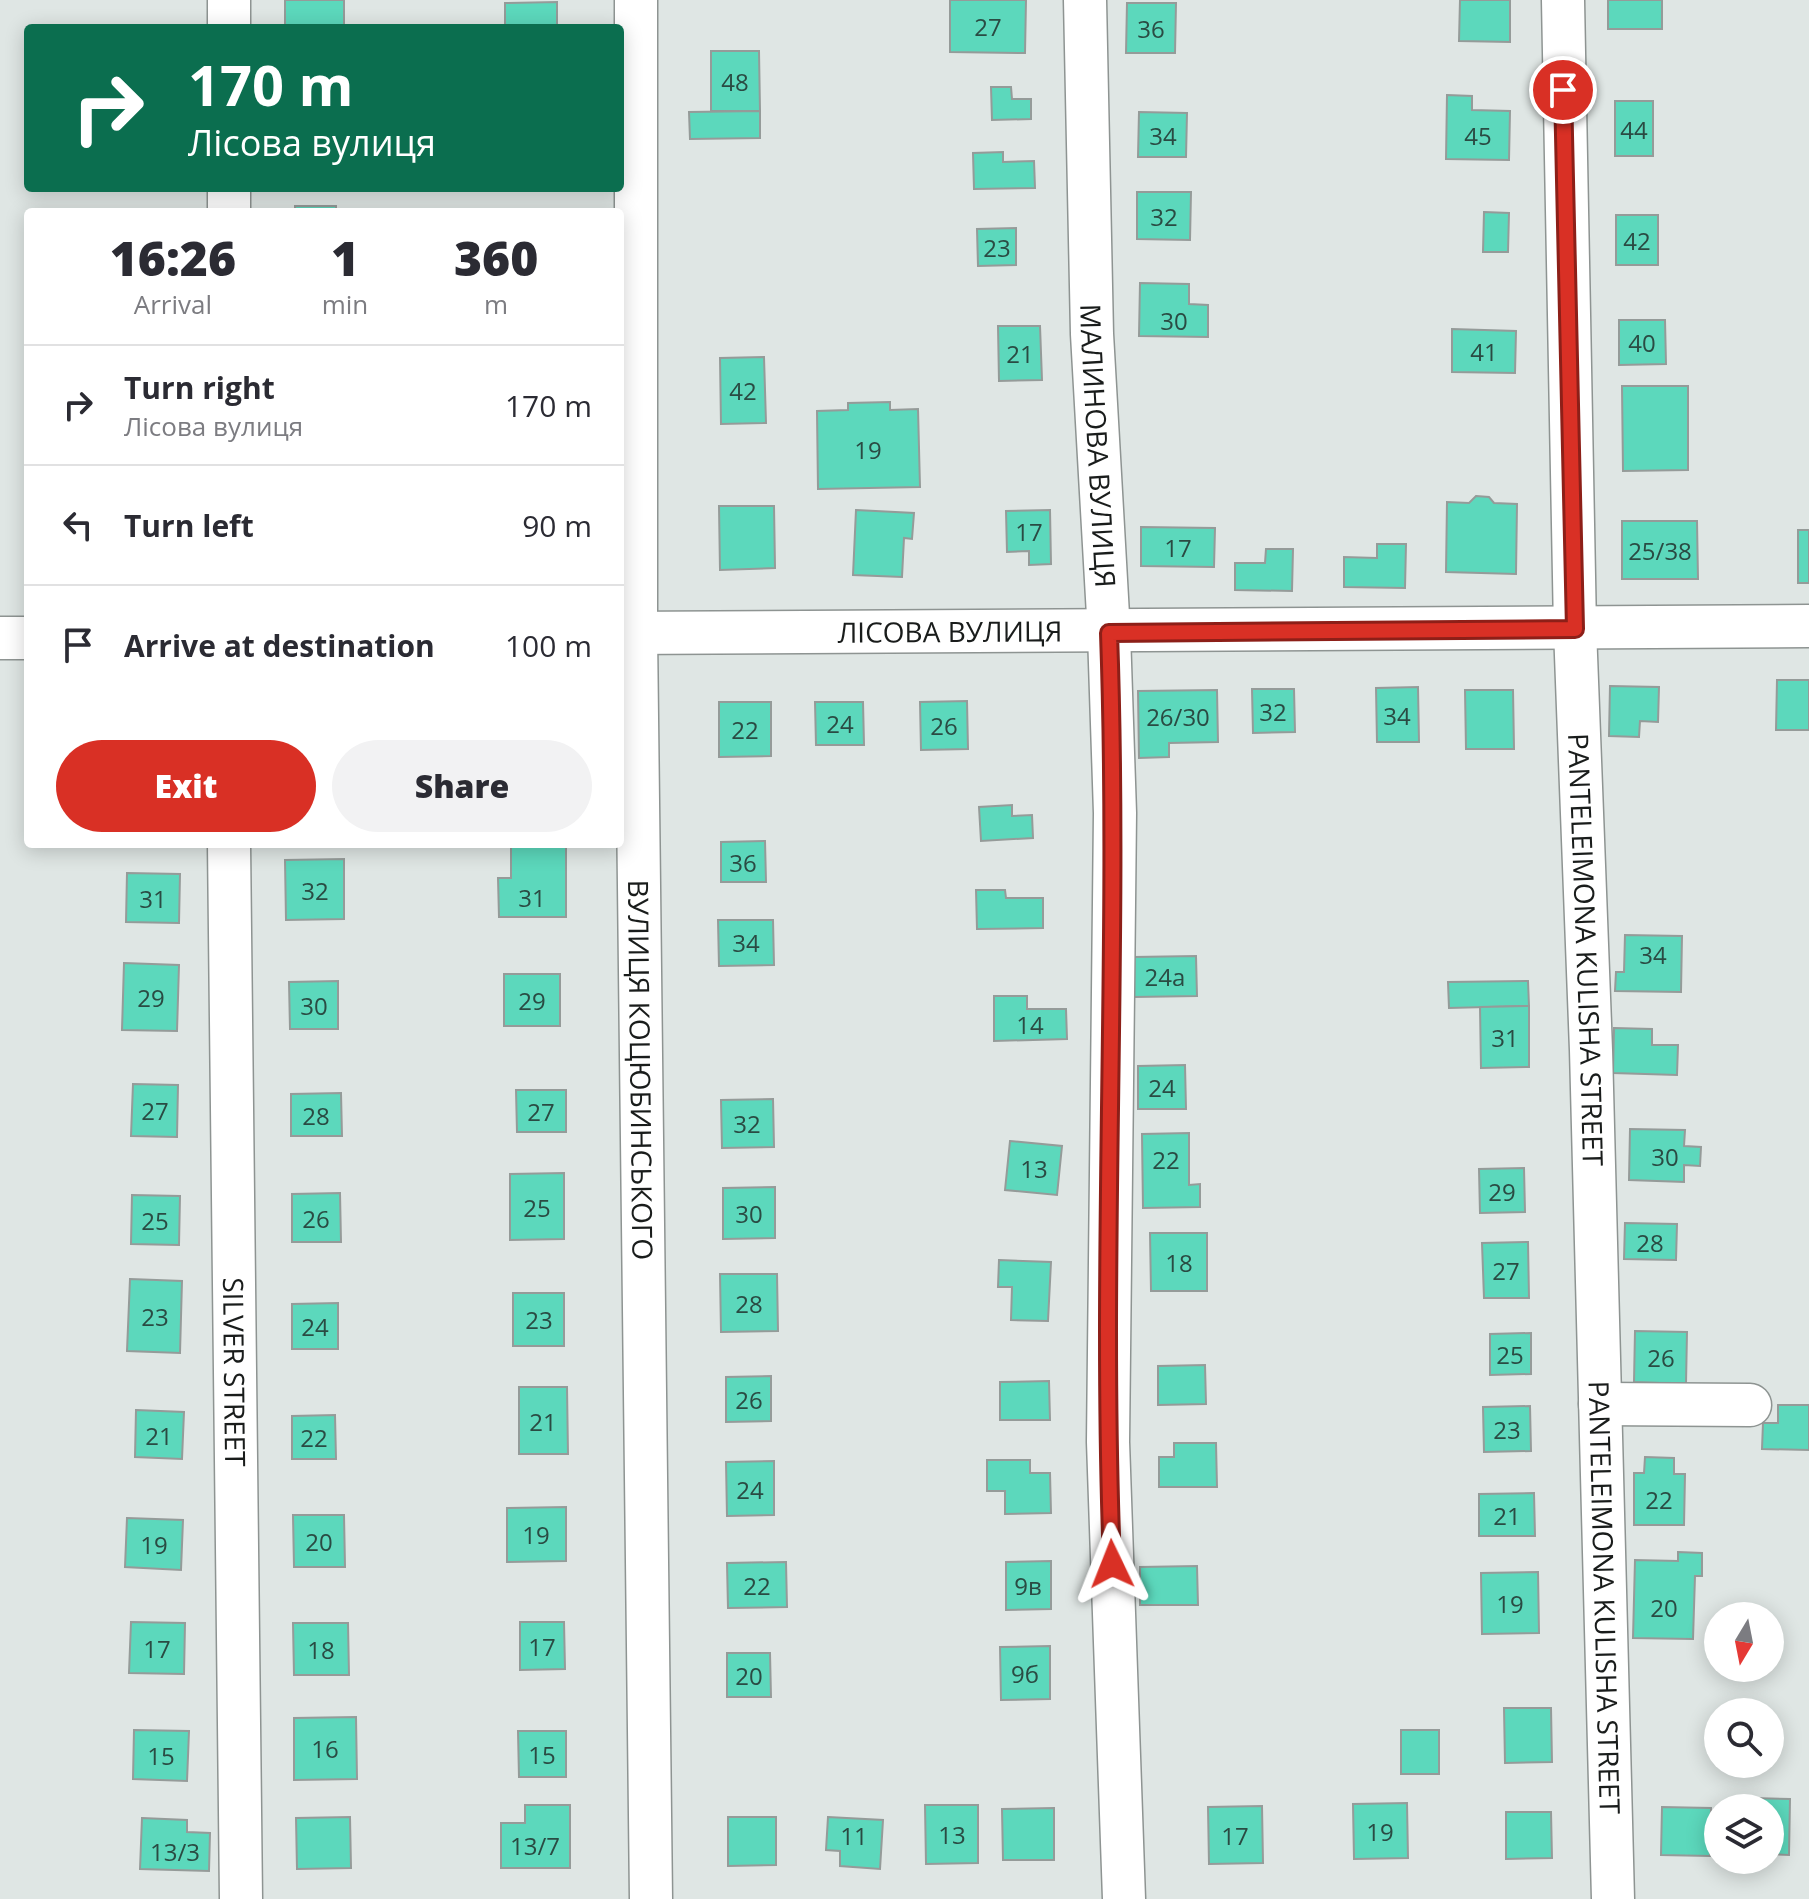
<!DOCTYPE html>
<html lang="en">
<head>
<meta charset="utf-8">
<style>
	:root { --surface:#fff; --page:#f2f2f3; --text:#2b2b33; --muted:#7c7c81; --line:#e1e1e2; --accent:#d93025 }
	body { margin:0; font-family:"Open Sans",sans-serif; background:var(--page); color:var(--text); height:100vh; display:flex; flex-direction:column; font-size:30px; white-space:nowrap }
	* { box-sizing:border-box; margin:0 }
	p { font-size:26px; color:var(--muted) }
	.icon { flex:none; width:44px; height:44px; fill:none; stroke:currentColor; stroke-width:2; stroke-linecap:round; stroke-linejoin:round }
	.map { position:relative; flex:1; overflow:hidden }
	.panel { position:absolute; left:24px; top:208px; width:600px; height:640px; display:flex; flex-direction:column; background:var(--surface); border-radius:8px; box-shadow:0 4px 20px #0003 }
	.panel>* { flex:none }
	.guide { position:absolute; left:24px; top:24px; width:600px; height:168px; border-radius:8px; box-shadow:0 4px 20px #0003; background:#0b6e4f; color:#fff; overflow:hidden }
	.needle { width:52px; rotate:190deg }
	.fabs { position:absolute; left:1704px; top:1602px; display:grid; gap:16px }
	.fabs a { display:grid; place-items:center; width:80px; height:80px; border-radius:50%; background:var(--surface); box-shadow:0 4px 20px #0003; font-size:40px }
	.pin { position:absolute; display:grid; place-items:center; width:68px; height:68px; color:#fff; margin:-34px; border:4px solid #fff; border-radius:50%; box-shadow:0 2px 8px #0007 }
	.me { position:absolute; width:88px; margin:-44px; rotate:358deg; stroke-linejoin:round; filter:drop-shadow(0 0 6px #0008) }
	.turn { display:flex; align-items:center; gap:28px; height:168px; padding:0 32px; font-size:36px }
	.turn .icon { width:104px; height:104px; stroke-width:2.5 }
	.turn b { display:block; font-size:56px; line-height:68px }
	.eta { display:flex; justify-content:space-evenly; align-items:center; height:136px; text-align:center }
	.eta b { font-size:48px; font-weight:800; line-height:56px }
	.action { display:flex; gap:16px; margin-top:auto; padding:16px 32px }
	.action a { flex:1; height:92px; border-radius:48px; background:var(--accent); color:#fff; font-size:32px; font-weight:800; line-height:92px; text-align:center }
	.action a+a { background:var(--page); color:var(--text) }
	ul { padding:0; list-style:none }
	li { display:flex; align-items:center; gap:24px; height:120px; padding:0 32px; border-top:2px solid var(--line) }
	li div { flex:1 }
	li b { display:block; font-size:30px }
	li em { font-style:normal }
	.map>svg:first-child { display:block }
	.building { fill:#5cd8bc; stroke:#959b99; stroke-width:2 }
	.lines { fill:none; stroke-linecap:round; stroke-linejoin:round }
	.minor-casing { stroke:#8e9492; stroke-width:45 }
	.minor { stroke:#fff; stroke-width:42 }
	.route-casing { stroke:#8d1f18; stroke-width:20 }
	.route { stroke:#d93025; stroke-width:14 }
	.labels { text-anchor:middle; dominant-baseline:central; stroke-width:6; stroke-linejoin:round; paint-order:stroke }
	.number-label { font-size:24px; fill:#2a4b43 }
	.street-label { font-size:28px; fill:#191c1b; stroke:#fff }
</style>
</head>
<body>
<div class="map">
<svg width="1809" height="1899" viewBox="0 0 1809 1899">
	<rect width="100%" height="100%" fill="#dfe6e4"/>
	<!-- building -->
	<g class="building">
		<rect x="285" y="0" width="59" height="28"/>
		<polygon points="950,0 1026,0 1025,53 950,52"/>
		<polygon points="1460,0 1510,0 1510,42 1459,41"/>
		<rect x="1608" y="0" width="54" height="29"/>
		<polygon points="557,2 557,28 505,28 505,3"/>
		<polygon points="1127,3 1176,3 1175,53 1126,53"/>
		<polygon points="711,51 759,51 760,111 711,111"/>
		<polygon points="991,87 1011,87 1012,99 1031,99 1031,119 992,120"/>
		<polygon points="1447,95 1472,96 1472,110 1510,111 1509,160 1446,159"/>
		<rect x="1615" y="101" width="38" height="55"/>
		<polygon points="760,111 760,138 690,139 689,112"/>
		<polygon points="1139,112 1187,113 1186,157 1138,157"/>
		<polygon points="1003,152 1003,162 1034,161 1035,188 974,189 973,153"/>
		<polygon points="1137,192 1191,192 1190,240 1137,239"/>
		<rect x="295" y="206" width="41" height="6"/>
		<polygon points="1484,212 1509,213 1508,252 1483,252"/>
		<rect x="1616" y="215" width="42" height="50"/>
		<polygon points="1016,228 1016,265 978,266 977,229"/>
		<polygon points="1140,283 1189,284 1189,304 1208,305 1208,337 1139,336"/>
		<polygon points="1619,320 1665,320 1666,364 1619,365"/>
		<polygon points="998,326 1040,326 1042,380 999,381"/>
		<polygon points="1452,329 1516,331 1515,373 1452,372"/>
		<polygon points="764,357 766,423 721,424 720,358"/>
		<polygon points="1622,386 1688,386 1688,470 1623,471"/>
		<polygon points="890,402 890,410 918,409 920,487 818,489 817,411 848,410 848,403"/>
		<polygon points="1476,496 1489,497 1494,503 1517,504 1516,574 1446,572 1447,502 1469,503"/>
		<polygon points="719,506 774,506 775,568 720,570"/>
		<polygon points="856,510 914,513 912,539 904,538 902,577 853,575"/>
		<polygon points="1050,510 1051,564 1029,565 1029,551 1007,552 1006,511"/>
		<polygon points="1622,521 1697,521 1698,579 1622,579"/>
		<polygon points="1141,527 1215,528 1214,567 1141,566"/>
		<rect x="1798" y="530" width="11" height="53"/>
		<polygon points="1377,544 1406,544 1405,588 1344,587 1344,557 1377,558"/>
		<polygon points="1266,549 1293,549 1292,591 1235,590 1235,563 1265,563"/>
		<polygon points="1777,680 1809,680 1809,730 1776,730"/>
		<polygon points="1610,686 1659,687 1658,722 1640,721 1639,737 1609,736"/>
		<polygon points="1418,687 1419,742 1377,742 1376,688"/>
		<polygon points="1252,689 1294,689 1295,732 1253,733"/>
		<polygon points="1217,690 1218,742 1169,743 1169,757 1139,758 1138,691"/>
		<polygon points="1465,690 1513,690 1514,749 1466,749"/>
		<polygon points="967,701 968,749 921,750 920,702"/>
		<polygon points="719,702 771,702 771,756 719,757"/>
		<polygon points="815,702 863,702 864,745 816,745"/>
		<polygon points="1012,805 1012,816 1032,815 1033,838 981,841 979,807"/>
		<polygon points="765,841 766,882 721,882 721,842"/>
		<polygon points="566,846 566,917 499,917 498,878 511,878 511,847"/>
		<polygon points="344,859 344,919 286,920 285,860"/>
		<polygon points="127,873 180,874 179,923 126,922"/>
		<polygon points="976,890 1005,890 1006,898 1043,898 1043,928 977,929"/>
		<polygon points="718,920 773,920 774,965 719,966"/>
		<polygon points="1625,935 1682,936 1681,992 1615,991 1616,972 1624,972"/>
		<polygon points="1196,956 1197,996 1134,997 1134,957"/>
		<polygon points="124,963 179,965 177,1031 122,1030"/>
		<rect x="504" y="974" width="56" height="52"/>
		<polygon points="338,981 338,1029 290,1029 289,982"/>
		<polygon points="1528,981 1529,1006 1449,1008 1448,982"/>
		<polygon points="994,996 1027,996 1027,1009 1066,1009 1067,1039 994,1041"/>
		<polygon points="1529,1006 1529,1067 1481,1068 1480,1007"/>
		<polygon points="1614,1028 1652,1029 1652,1045 1678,1045 1677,1075 1613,1073"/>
		<polygon points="1185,1065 1186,1109 1138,1109 1138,1066"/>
		<polygon points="133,1084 178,1085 177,1137 131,1136"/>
		<polygon points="516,1090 566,1090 566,1132 517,1132"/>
		<polygon points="341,1093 342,1136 291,1136 291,1094"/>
		<polygon points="773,1099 774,1147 722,1148 721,1100"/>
		<polygon points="1630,1129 1685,1130 1684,1146 1701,1147 1700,1166 1684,1165 1684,1182 1629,1180"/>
		<polygon points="1189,1133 1189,1185 1200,1184 1200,1207 1143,1208 1142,1134"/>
		<polygon points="1010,1141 1062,1146 1057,1195 1005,1190"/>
		<polygon points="1524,1168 1525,1212 1480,1213 1479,1169"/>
		<polygon points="564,1173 564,1239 510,1240 510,1174"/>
		<polygon points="775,1187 775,1238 723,1239 723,1188"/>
		<polygon points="340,1193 341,1242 292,1242 292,1194"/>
		<polygon points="132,1195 180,1196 179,1245 131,1244"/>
		<polygon points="1625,1223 1677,1224 1676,1260 1624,1259"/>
		<polygon points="1150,1233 1207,1233 1207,1291 1151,1291"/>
		<polygon points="1528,1242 1529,1298 1484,1298 1482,1243"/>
		<polygon points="999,1260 1051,1262 1048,1321 1011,1320 1012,1287 998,1287"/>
		<polygon points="720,1274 777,1274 778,1331 721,1332"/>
		<polygon points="130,1279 182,1281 180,1353 127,1351"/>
		<rect x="513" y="1293" width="51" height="53"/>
		<polygon points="338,1303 338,1349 292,1349 292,1304"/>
		<polygon points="1635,1331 1687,1332 1686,1384 1634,1382"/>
		<polygon points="1531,1333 1531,1374 1490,1375 1490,1334"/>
		<polygon points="1205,1365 1206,1404 1158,1405 1158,1366"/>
		<polygon points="771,1376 771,1421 726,1422 726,1377"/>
		<polygon points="1049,1381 1050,1420 1000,1420 1000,1382"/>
		<polygon points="519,1387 567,1387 568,1454 519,1454"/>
		<polygon points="1778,1405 1809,1405 1809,1450 1762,1449 1763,1423 1778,1423"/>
		<polygon points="1530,1406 1531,1451 1484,1452 1483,1407"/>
		<polygon points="136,1410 184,1412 182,1459 135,1457"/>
		<polygon points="335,1415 336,1459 292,1459 292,1416"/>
		<polygon points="1174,1443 1216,1443 1217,1487 1159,1487 1159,1457 1174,1457"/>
		<polygon points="1645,1457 1674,1458 1674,1474 1685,1474 1684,1525 1634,1525 1634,1473 1644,1473"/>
		<polygon points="987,1460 1030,1460 1030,1473 1050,1473 1051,1513 1005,1514 1005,1491 987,1491"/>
		<polygon points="774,1461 774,1515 727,1516 726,1462"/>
		<polygon points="1534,1493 1535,1536 1479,1536 1479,1494"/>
		<polygon points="566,1507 566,1561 507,1562 507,1508"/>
		<polygon points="293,1515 344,1515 345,1567 294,1567"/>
		<polygon points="127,1518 183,1520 181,1570 125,1567"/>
		<polygon points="1678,1552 1702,1553 1702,1576 1695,1576 1693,1639 1633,1638 1635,1560 1678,1561"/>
		<polygon points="1051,1561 1051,1609 1006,1610 1006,1562"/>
		<polygon points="786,1562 787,1607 728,1608 727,1563"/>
		<polygon points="1197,1566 1198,1605 1140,1605 1140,1567"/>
		<polygon points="1538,1572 1539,1633 1482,1634 1481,1573"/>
		<polygon points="131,1622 185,1623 184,1674 129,1673"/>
		<polygon points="520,1622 564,1622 565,1669 520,1670"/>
		<polygon points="293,1623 348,1623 349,1675 294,1675"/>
		<polygon points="1050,1646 1050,1699 1001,1700 1000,1647"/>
		<polygon points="727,1653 770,1653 771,1697 727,1697"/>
		<polygon points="1504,1708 1551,1708 1552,1762 1505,1763"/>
		<polygon points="356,1717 357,1779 294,1780 294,1718"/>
		<polygon points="134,1730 189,1731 187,1781 133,1779"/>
		<rect x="1401" y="1730" width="38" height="44"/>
		<polygon points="518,1731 566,1731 566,1777 519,1777"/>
		<polygon points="1750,1798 1790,1799 1789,1855 1770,1854 1770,1808 1750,1808"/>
		<polygon points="1407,1803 1408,1858 1354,1859 1353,1804"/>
		<polygon points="525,1805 570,1805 570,1868 501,1868 501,1823 525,1823"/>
		<polygon points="925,1805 978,1805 978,1863 926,1864"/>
		<polygon points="1262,1806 1263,1863 1209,1864 1208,1807"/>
		<polygon points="1662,1807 1711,1808 1710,1856 1661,1855"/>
		<polygon points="1054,1808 1054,1860 1003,1860 1002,1809"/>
		<polygon points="1506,1812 1551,1812 1552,1858 1506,1859"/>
		<polygon points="350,1817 351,1868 297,1869 296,1818"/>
		<polygon points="728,1817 776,1817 776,1865 728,1866"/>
		<polygon points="828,1817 883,1820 880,1869 840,1866 840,1851 826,1850"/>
		<polygon points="142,1818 187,1820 187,1832 210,1833 209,1871 140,1869"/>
	</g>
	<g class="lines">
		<!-- minor casing -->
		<g class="minor-casing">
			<g id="minor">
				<polyline points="229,0 229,28"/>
				<path id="s1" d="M636,0v633l15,1266"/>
				<path id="s2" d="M1085,0l7,334 17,299 6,180 -7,629 16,457"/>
				<path id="s3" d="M1563,0l12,629 16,421 22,849"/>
				<polyline points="229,212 229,188"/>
				<path id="s4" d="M620,633l1189,-7"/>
				<polyline points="0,638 28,638"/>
				<path id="s5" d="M229,844l12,1055"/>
				<polyline points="1600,1404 1750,1405"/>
			</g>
		</g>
		<!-- minor -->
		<use href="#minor" class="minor"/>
	</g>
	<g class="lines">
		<!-- route casing -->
		<g class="route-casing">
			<path id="route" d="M1112,1564c-12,-310 8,-621 -3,-931l466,-4 -12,-539"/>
		</g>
		<!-- route -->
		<use href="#route" class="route"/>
	</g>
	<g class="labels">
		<!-- number labels -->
		<g class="number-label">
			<text x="988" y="26">27</text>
			<text x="1151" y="28">36</text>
			<text x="735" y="81">48</text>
			<text x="1634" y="129">44</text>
			<text x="1163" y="135">34</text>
			<text x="1478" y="135">45</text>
			<text x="1164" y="216">32</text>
			<text x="1637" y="240">42</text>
			<text x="997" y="247">23</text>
			<text x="1174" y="320">30</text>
			<text x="1642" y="342">40</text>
			<text x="1484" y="351">41</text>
			<text x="1020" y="353">21</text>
			<text x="743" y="390">42</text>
			<text x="868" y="449">19</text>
			<text x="1029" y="531">17</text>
			<text x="1178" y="547">17</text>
			<text x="1660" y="550">25/38</text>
			<text x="1273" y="711">32</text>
			<text x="1397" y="715">34</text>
			<text x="1178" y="716">26/30</text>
			<text x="840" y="723">24</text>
			<text x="944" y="725">26</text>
			<text x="745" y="729">22</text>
			<text x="743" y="862">36</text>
			<text x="315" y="890">32</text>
			<text x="532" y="897">31</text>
			<text x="153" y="898">31</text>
			<text x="746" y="942">34</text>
			<text x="1653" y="954">34</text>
			<text x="1165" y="976">24а</text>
			<text x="151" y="997">29</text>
			<text x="532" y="1000">29</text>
			<text x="314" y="1005">30</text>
			<text x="1030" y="1024">14</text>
			<text x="1505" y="1037">31</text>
			<text x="1162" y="1087">24</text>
			<text x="155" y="1110">27</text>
			<text x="541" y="1111">27</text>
			<text x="316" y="1115">28</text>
			<text x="747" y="1123">32</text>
			<text x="1665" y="1156">30</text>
			<text x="1166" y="1159">22</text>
			<text x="1034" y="1168">13</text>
			<text x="1502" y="1191">29</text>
			<text x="537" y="1207">25</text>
			<text x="749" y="1213">30</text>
			<text x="316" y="1218">26</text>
			<text x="155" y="1220">25</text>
			<text x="1650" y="1242">28</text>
			<text x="1179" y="1262">18</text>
			<text x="1506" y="1270">27</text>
			<text x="749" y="1303">28</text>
			<text x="155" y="1316">23</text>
			<text x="539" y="1319">23</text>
			<text x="315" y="1326">24</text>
			<text x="1510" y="1354">25</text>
			<text x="1661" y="1357">26</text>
			<text x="749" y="1399">26</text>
			<text x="543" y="1421">21</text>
			<text x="1507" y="1429">23</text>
			<text x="159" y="1435">21</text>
			<text x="314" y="1437">22</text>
			<text x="750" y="1489">24</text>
			<text x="1659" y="1499">22</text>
			<text x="1507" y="1515">21</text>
			<text x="536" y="1534">19</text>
			<text x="319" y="1541">20</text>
			<text x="154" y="1544">19</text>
			<text x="757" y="1585">22</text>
			<text x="1028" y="1585">9в</text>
			<text x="1510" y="1603">19</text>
			<text x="1664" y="1607">20</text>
			<text x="542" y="1646">17</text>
			<text x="157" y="1648">17</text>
			<text x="321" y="1649">18</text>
			<text x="1025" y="1673">9б</text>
			<text x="749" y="1675">20</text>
			<text x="325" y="1748">16</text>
			<text x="542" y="1754">15</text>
			<text x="161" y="1755">15</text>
			<text x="1380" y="1831">19</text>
			<text x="952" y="1834">13</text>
			<text x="854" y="1835">11</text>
			<text x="1235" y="1835">17</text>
			<text x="535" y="1845">13/7</text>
			<text x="175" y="1851">13/3</text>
		</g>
		<!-- street labels -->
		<g class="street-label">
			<text stroke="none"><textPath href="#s2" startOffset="446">МАЛИНОВА ВУЛИЦЯ</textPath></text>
			<text stroke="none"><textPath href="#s4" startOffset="330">ЛІСОВА ВУЛИЦЯ</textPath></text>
			<text stroke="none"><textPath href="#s3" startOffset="950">PANTELEIMONA KULISHA STREET</textPath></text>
			<text stroke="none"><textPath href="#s1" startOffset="1070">ВУЛИЦЯ КОЦЮБИНСЬКОГО</textPath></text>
			<text stroke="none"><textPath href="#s5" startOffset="528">SILVER STREET</textPath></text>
			<text stroke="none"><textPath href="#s3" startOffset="1598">PANTELEIMONA KULISHA STREET</textPath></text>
		</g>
	</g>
</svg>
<div class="fabs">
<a><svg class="needle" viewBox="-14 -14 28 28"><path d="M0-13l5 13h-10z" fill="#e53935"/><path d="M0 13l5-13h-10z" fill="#7c7c81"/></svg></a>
<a><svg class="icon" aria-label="search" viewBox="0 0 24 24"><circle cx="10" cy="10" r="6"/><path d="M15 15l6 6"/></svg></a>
<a><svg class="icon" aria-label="layers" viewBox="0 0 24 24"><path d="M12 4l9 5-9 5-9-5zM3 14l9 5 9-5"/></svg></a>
</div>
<div class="pin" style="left:1563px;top:90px;background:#d93025"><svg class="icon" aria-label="arrive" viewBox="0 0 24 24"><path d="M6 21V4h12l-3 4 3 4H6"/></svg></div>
<svg class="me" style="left:1112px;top:1564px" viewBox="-20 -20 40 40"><path d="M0-17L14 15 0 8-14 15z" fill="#d93025" stroke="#fff" stroke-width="4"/></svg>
<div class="guide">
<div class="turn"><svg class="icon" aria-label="right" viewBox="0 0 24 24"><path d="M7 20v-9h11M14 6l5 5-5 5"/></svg><div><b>170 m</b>Лісова вулиця</div></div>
</div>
<section class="panel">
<div class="eta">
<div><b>16:26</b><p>Arrival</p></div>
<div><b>1</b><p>min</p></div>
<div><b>360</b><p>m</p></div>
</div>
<ul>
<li><svg class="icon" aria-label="right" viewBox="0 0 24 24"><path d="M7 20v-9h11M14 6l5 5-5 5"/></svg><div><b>Turn right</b><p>Лісова вулиця</p></div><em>170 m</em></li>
<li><svg class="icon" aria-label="left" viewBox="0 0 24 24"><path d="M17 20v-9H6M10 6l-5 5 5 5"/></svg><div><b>Turn left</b></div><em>90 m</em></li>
<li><svg class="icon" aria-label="arrive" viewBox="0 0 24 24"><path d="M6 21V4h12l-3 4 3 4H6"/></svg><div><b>Arrive at destination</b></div><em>100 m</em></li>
</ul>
<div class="action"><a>Exit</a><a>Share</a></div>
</section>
</div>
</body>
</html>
